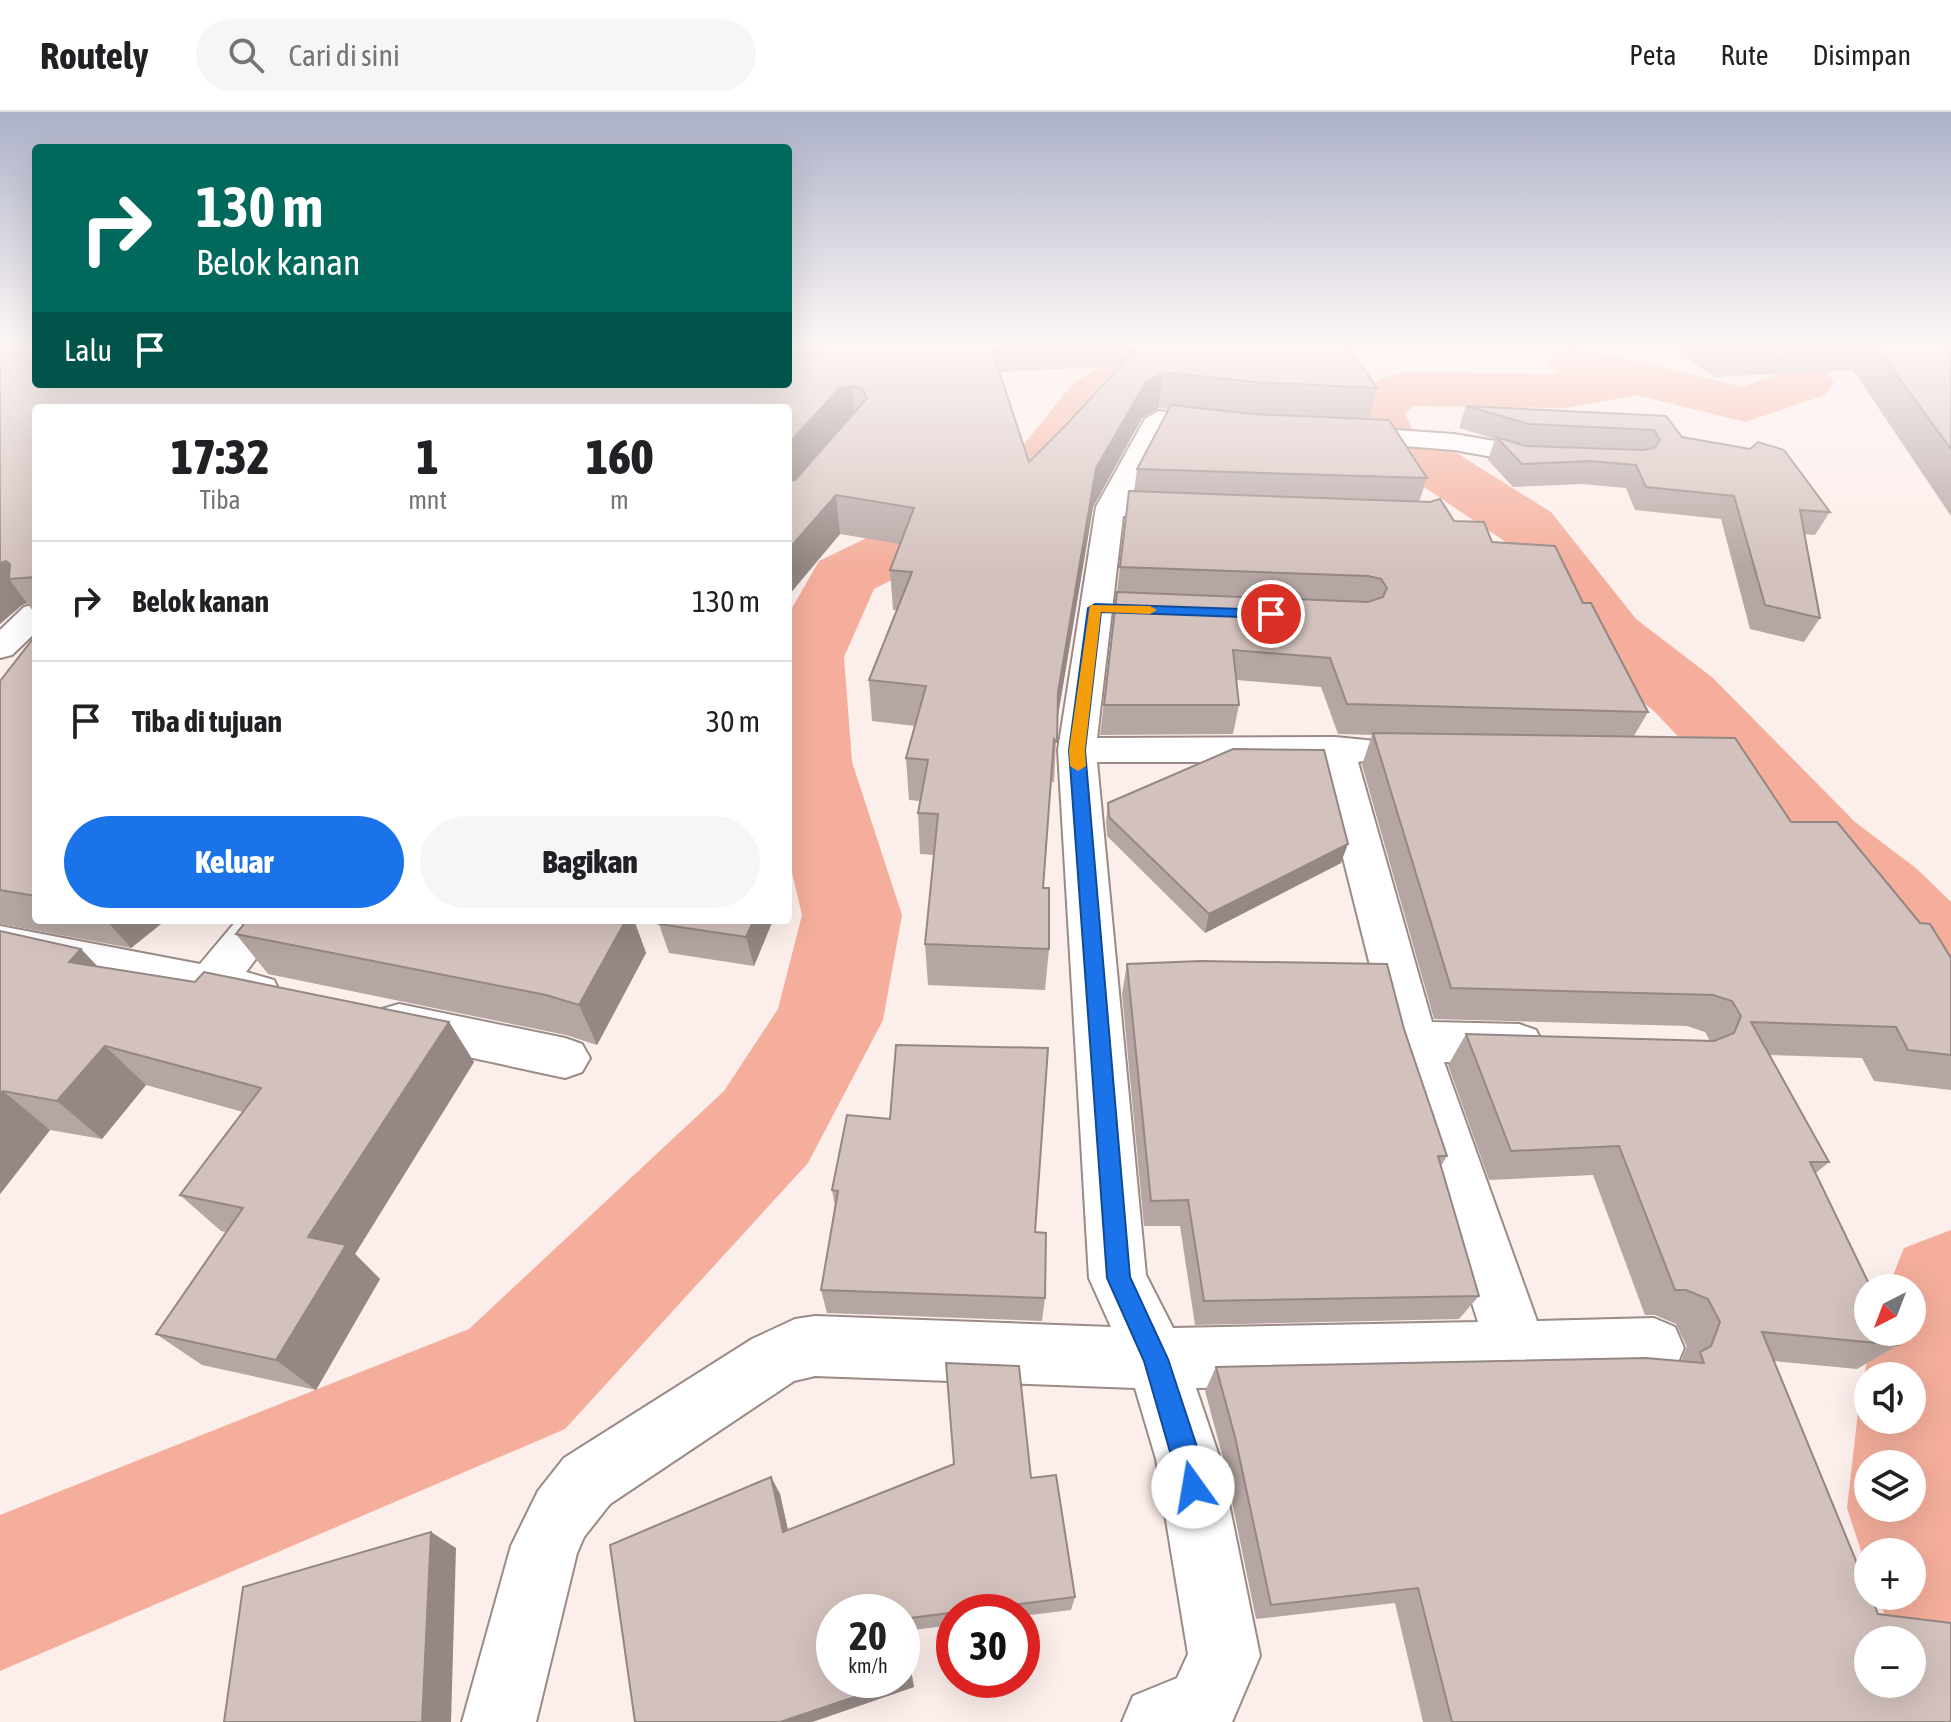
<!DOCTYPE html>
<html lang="id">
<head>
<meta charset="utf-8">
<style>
	:root { --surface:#fff; --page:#f6f6f6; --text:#202124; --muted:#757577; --line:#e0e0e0; --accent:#1a73e8 }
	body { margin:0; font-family:"Asap Condensed",sans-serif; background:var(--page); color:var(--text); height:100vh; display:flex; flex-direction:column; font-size:30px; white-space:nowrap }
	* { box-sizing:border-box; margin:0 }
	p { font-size:26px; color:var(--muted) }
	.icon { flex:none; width:44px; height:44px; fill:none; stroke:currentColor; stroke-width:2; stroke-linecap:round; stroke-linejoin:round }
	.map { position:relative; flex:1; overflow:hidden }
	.panel { position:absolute; left:32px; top:292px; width:760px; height:520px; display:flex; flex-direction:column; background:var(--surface); border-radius:8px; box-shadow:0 8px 32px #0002 }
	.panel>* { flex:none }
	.banner { position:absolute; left:32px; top:32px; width:760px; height:244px; border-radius:8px; box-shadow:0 8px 32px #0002; background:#00695c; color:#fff; overflow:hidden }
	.needle { width:52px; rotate:222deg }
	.controls { position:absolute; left:1854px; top:1162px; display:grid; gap:16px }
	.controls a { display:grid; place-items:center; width:72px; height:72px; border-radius:50%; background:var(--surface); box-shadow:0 8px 32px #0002; font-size:40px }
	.speed { position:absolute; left:816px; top:1482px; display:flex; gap:16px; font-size:40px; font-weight:700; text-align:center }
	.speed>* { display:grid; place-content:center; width:104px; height:104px; border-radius:50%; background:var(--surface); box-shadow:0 8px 32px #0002; line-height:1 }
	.speed small { font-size:20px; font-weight:400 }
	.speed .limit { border:12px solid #d22; background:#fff; color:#111 }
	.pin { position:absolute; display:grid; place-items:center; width:68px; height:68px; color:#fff; margin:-34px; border:4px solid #fff; border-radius:50%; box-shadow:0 2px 8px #0007 }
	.me { position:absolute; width:88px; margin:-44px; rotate:347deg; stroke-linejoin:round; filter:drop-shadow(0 0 6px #0008) }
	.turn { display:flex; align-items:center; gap:28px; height:168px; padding:0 32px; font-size:36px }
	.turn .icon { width:104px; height:104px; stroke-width:2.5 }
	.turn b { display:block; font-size:56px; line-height:68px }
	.then { display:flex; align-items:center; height:76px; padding:0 32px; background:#0003; gap:16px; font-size:30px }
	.eta { display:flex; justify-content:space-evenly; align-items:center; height:136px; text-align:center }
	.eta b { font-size:48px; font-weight:800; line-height:56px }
	.action { display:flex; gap:16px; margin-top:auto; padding:16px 32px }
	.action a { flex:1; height:92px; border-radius:48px; background:var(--accent); color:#fff; font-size:32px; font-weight:800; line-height:92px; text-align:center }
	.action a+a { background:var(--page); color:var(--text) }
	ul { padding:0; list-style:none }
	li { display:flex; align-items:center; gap:24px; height:120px; padding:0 32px; border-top:2px solid var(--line) }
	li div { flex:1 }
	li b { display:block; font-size:30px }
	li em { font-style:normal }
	header { display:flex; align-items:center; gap:48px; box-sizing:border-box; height:112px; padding:0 40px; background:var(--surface); border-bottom:2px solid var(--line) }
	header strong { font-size:38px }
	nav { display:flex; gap:44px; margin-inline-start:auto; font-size:28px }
	.search { width:560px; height:72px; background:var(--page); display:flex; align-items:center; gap:20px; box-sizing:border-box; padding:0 28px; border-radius:44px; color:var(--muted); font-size:30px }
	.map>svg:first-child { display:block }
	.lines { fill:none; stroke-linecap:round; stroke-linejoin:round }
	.river { fill:#f4ae9b; fill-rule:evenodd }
	.street-casing { stroke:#9b8a86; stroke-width:4 }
	.street { fill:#fff; fill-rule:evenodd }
	.wall { fill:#b5a6a3; fill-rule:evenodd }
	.shaded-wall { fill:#948784 }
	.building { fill:#d3c1bd; stroke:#948784; stroke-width:2; fill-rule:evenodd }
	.route { fill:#1a73e8; stroke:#114b97; stroke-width:2 }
	.slow { fill:#f59e0b }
</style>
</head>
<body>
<header>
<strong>Routely</strong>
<div class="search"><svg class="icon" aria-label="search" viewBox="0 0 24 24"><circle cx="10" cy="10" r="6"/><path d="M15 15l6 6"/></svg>Cari di sini</div>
<nav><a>Peta</a><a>Rute</a><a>Disimpan</a></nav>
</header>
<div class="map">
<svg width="1951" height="1610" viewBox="0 0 1951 1610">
	<rect width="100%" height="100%" fill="#fceeea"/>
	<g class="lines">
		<!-- river -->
		<g class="river">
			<polygon points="1145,232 1210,232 1202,243 1114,294 1047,389 874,477 844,545 852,650 902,803 883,908 808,1051 565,1317 0,1559 0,1403 469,1217 724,979 778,897 802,803 788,744 788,503 819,449 1001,361 1074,270"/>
			<path d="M1759,232h52l23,39 -9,12 -80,27 -108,-27 -72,13 -151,-2 -9,7 8,19 34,15 104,65 85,107 77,59 142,144 62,47 34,33v113l-37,-12 -67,-84 -58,-51 -58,-66 -27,-38 -49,-52 -73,-61 -79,-111 -100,-67 -37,-17 -9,-13 -11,-34c14,-20 32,-31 55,-37l158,2 -12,-12 8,-11 19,-5 168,41 33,-12z"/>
			<path d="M1951,1118v435l-39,-16v-9h-17l-18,-44h35v-44h-44v20l-21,-64 14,-122 14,-54h37v-44h-24l16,-40zM1868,1264h44v44h-44zM1868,1352h44v44h-44z"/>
		</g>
		<!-- street casing -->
		<g class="street-casing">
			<g id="street">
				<path d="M1158,299l65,7 13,8 -13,8 -57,-6 -37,71 68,5 4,6 -4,6 -10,3 -64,-3 -26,222 238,-1 41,4 6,9 -6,9 -18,3 74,260 87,2 17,6 7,14 -7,14 -17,6 -75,-2 93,259 117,-3 21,9 9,21 -9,21 -21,9 -458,10 24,71 40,197 -28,66h-110l11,-26 44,-18 11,-24 -32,-195 -21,-71 -320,-12 -21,5 -184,123 -26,33 -7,16 -41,169h-74l49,-176 27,-55 26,-33 188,-119 43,-20 20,-3 296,11 -22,-49 -31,-528 38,-243 49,-88zM1097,650h222l74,295 85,265 -305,6 -27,-53z"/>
				<polygon points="1339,314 1454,322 1548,338 1558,340 1562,346 1558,352 1537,353 1454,338 1330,328 1326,322 1330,316"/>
				<polygon points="36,492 36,520 12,543 0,546 0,518 24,495"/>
				<polygon points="237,808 285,808 246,860 274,868 280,881 274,894 257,900 0,848 0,814 200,852"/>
				<polygon points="399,892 565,926 582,932 590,946 582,960 565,966 399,930 382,925 375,911 382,897"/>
			</g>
		</g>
		<!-- street -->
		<use href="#street" class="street"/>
	</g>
	<!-- wall -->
	<g class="wall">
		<path d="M0,232l36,40h752v-40h559l30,44 -8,31 58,59 -8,24 73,40 91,61 65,109 -14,24 157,86 129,101 31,35v132l-77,-9 -12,-23 -93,-3 60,107 -13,11 82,172 -41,24 -83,-8 104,253 73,108h-528l-28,-119 -139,16 -33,-161 -18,-67 11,-24 465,-6 6,-14 -11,-23 -21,-9h-10l-52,-140 -104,5 -41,-115 18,-31 244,7 -5,-9 -18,-6 -253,-7 -72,-254 10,-30 -34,-1 -17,-47 -84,-7 2,25 -6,29 -133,1 29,-244 5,1 3,-23 32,-60 -11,-1 -16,10 -49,89 -36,214 -3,62 -3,-3 -8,108 6,61 -4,41 -117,-5 -3,-41 9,-89 -14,-1 -2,-41 2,-12 -11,-1 -3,-42 9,-32 -43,-5 -3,-41 28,-70h-4l-3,-40 10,-26 -60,-10 -52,62v-188h-752v207l-9,-12 -5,2 -22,19zM1121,254l-55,59 -37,37 -29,-90z"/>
		<polygon points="1667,232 1951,232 1951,404 1853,258 1715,265"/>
		<polygon points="1466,294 1666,304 1682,325 1830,400 1815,423 1804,422 1820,506 1804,530 1750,517 1721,407 1635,398 1626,376 1581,372 1513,375 1488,348 1495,327 1459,316"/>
		<polygon points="36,523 36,808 166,808 131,836 0,812 0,569"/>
		<polygon points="1108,691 1341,751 1205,821 1107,724 1106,710"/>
		<polygon points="247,808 634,808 646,841 597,933 566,923 268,862 236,822"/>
		<polygon points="661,808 773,808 754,854 669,841 659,812"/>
		<polygon points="0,819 81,837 97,854 449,910 474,950 355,1142 380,1167 316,1278 202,1253 156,1222 226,1120 221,1119 180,1083 243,1000 146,973 102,1027 50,1018 0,1082"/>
		<polygon points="1127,852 1404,917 1447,1044 1441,1054 1479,1184 1459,1207 1195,1213 1180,1114 1144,1114 1122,882"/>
		<polygon points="832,1078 1035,1120 1045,1186 1042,1209 827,1201 821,1178 835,1094"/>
		<path d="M771,1365l9,17 8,37 287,66 -4,13 -49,6v-4h-68v13l-50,6 10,56 -102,35h-177zM902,1500v68h-68z"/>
	</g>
	<!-- shaded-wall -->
	<g class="shaded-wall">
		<polygon points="1163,260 1158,296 1142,306 1093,395 1055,621 1058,580 1096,356 1146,270"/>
		<polygon points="852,274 855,310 788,375 788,332 839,277"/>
		<polygon points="836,383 840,422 788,484 788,438"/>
		<polygon points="6,449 19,466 9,467 27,491 22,493 0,512 0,451"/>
		<polygon points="1348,732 1341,751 1205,821 1209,802"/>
		<polygon points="106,808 166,808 131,836"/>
		<polygon points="626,808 634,808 646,841 597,933 579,893"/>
		<polygon points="754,808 773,808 754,854 746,825"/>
		<polygon points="81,837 120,878 69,850"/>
		<polygon points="449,910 474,950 355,1142 380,1167 316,1278 276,1248 308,1125"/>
		<polygon points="105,934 146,973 102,1027 57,989"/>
		<polygon points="3,979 50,1018 0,1082 0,983"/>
		<polygon points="771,1365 780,1382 792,1436 783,1420"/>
		<polygon points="431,1420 456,1436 451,1610 422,1610"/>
		<polygon points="902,1512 914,1575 812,1610 780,1610"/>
	</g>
	<!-- building -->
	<g class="building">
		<polygon points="0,232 36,232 36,272 788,272 788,232 990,232 1029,350 1066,313 1141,232 1347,232 1377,276 1254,270 1163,260 1146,270 1096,356 1058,580 1057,630 1054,627 1043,776 1049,776 1049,837 925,832 938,702 918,701 928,648 906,646 926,574 869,568 912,460 890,458 914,396 836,383 788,438 788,369 795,368 867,286 863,277 852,274 839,277 788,332 788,296 36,296 36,465 9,467 10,452 6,449 0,451"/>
		<polygon points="1727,232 1776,232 1730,234"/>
		<polygon points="1874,232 1951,232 1951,337"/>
		<polygon points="1171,293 1252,302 1389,308 1427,366 1137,357"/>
		<polygon points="1466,294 1666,304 1682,325 1750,337 1758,330 1784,338 1830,400 1800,398 1820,506 1765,493 1734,384 1646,375 1636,353 1590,349 1522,352 1496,325 1526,334 1643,338 1654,336 1660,328 1654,318 1529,312"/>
		<polygon points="1129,379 1430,390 1440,387 1454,409 1484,410 1492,430 1555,434 1583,491 1591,491 1648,600 1347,592 1330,546 1233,538 1239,593 1104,593 1117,480 1368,490 1383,485 1387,476 1381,467 1368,464 1120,455"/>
		<polygon points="36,523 36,784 0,778 0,569"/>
		<path d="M1373,621l362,5 56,84h46l83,101 10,1 21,34v97l-43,-5 -12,-23 -145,-5 78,140h-19l61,126h-3v44h24l6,13 -136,-13 106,258v6h3l7,18 73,9v99h-499l-34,-134 -147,17 -36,-168 -19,-70 430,-9 58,5 -4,-11 11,-6 9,-24 -12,-23 -22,-9h-11l-56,-144 -108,5 -45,-117 248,7 20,-8 7,-17 -9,-15 -19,-6 -262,-7zM1868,1528h44v44h-44z"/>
		<polygon points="1233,637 1324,638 1348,732 1209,802 1109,705 1108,691"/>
		<polygon points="247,808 626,808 579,893 546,883 236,822"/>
		<polygon points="661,808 754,808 746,825 659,812"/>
		<polygon points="0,819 81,837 69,850 195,870 204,860 449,910 308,1125 346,1133 276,1248 156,1222 243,1096 180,1083 261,976 105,934 57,989 3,979 0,983"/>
		<polygon points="1201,849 1387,852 1404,917 1447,1044 1438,1044 1479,1184 1204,1189 1188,1088 1151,1089 1127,852"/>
		<polygon points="896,933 1048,936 1035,1120 1046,1121 1045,1186 821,1178 838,1079 832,1078 847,1003 890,1007"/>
		<polygon points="946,1251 1019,1254 1031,1366 1056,1363 1075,1485 902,1507 902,1500 834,1500 834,1568 902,1568 902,1515 911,1566 780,1610 635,1610 610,1433 771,1365 783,1420 954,1352"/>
		<polygon points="431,1420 422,1610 224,1610 243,1475"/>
	</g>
	<!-- sky -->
	<linearGradient id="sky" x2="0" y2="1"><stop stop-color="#adb2c9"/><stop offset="0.51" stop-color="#fef7f6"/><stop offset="1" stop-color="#fef7f6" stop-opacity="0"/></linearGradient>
	<rect width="1951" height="457" fill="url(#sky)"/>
	<!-- route -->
	<polygon class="route" points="1095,492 1271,498 1278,502 1271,506 1101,500 1085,638 1130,1165 1168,1247 1201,1347 1206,1375 1202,1385 1193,1388 1183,1385 1144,1249 1107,1166 1069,638 1088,496"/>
	<!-- slow -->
	<polygon class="slow" points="1090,493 1150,494 1157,498 1150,502 1101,500 1085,638 1086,654 1078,659 1070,654 1069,638"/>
</svg>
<div class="controls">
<a><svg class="needle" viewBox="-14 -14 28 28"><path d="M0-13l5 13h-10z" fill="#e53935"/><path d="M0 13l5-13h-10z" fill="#757577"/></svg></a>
<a><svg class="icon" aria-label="sound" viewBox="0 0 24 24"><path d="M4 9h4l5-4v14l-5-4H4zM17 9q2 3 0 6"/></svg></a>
<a><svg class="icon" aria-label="layers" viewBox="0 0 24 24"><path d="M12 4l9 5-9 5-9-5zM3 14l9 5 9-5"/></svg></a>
<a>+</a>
<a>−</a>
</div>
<div class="speed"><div>20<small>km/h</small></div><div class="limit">30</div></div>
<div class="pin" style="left:1271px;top:502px;background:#d93025"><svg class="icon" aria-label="arrive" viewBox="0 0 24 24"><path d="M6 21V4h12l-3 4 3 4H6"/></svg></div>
<svg class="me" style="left:1193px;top:1375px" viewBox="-20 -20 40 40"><circle r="19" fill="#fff"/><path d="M0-13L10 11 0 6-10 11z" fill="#1a73e8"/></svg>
<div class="banner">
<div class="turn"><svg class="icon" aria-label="right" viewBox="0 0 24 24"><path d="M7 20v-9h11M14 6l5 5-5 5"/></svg><div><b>130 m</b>Belok kanan</div></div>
<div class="then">Lalu<svg class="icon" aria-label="arrive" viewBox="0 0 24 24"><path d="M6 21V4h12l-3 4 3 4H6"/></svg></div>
</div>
<section class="panel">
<div class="eta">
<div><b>17:32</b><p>Tiba</p></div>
<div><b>1</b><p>mnt</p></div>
<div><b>160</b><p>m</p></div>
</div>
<ul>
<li><svg class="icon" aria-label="right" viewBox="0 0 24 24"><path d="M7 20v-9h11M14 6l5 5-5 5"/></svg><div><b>Belok kanan</b></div><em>130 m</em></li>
<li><svg class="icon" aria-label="arrive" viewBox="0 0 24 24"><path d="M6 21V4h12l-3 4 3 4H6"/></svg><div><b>Tiba di tujuan</b></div><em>30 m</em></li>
</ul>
<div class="action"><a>Keluar</a><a>Bagikan</a></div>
</section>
</div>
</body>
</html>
